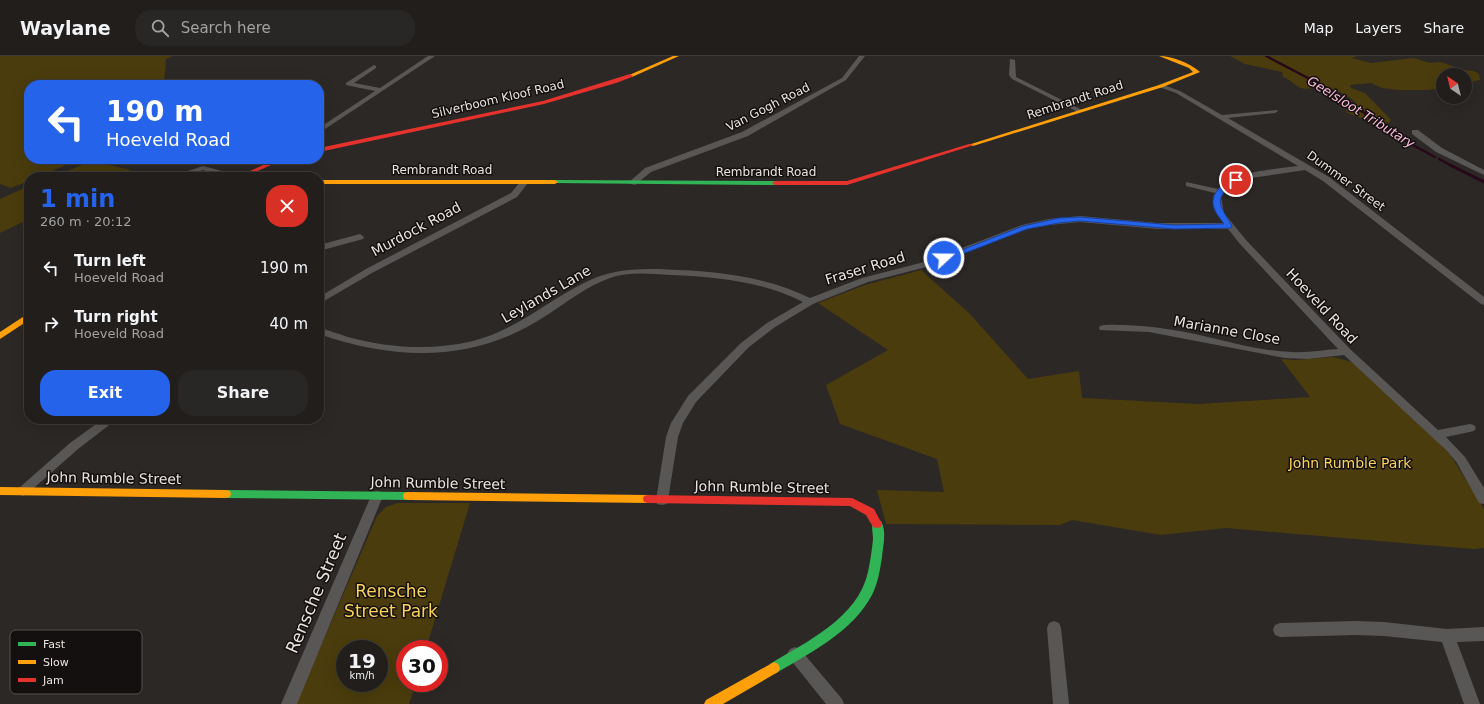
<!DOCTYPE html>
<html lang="en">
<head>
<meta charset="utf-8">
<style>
	:root { --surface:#211e1c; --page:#292725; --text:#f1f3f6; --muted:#a2a2a3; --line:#3e3c3b; --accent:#2563eb }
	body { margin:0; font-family:"DejaVu Sans",sans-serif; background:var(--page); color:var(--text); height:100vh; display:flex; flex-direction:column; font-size:15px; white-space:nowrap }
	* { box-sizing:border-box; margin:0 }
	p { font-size:13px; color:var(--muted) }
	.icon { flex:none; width:22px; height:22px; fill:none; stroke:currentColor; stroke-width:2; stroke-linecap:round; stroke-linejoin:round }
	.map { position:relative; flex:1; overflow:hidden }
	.sheet { position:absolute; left:24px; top:116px; width:300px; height:252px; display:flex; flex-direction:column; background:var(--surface); border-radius:16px; box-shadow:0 4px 16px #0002,0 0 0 1px var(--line) }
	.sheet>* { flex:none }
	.top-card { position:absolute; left:24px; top:24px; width:300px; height:84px; border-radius:16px; box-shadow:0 4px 16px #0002,0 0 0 1px var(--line); background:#2563eb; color:#fff; overflow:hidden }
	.needle { width:26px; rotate:325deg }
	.buttons { position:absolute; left:1436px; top:12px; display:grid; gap:8px }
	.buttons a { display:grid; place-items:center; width:36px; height:36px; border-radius:50%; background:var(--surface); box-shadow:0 4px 16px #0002,0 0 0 1px var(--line); font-size:20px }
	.speed { position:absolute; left:336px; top:584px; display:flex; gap:8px; font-size:20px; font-weight:700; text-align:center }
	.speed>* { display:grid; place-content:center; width:52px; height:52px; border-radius:50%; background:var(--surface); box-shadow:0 4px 16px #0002,0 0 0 1px var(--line); line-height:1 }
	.speed small { font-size:10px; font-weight:400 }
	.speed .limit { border:6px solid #d22; background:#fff; color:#111 }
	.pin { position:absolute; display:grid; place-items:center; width:34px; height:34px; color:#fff; margin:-17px; border:2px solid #fff; border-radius:50%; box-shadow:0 1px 4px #0007 }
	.me { position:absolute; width:44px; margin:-22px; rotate:69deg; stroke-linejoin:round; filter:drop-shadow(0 0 3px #0008) }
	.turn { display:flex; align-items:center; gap:14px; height:84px; padding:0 16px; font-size:18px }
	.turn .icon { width:52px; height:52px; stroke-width:2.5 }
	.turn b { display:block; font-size:28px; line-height:34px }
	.round { display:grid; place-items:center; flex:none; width:42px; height:42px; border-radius:16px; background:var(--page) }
	.overview { display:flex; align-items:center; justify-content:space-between; height:68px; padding:0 16px }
	h1 { font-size:24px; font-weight:700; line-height:30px; color:var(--accent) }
	.button { display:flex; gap:8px; margin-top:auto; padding:8px 16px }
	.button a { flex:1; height:46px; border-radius:16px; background:var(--accent); color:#fff; font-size:16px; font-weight:700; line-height:46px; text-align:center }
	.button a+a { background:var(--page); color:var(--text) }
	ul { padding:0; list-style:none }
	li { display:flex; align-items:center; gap:12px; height:56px; padding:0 16px }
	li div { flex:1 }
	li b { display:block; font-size:15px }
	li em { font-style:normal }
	header { display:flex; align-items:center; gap:24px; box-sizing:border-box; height:56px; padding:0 20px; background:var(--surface); border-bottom:1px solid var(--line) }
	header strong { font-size:19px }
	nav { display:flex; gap:22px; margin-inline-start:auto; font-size:14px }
	.search { width:280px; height:36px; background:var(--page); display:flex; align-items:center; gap:10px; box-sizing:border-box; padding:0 14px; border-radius:16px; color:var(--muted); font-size:15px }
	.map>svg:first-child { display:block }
	.green { fill:#4a3c0c; fill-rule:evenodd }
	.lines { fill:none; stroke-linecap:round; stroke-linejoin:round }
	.stream-far1 { stroke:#28071b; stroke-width:2.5 }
	.stream { stroke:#28071b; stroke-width:3 }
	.street { fill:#595756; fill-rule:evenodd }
	.fast { fill:#30b455; fill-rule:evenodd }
	.slow { fill:#ff9f0a; fill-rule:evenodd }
	.jam { fill:#e5322d; fill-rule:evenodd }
	.route { fill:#2563eb; stroke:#184099 }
	.labels { text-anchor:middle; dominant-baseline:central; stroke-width:3; stroke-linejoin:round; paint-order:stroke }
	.far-street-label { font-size:12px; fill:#e9e4e2; stroke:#14100f }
	.far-water-label { font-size:13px; font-style:italic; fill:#febcde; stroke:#14100f }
	.street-label { font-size:14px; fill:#e9e4e2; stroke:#14100f }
	.park-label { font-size:14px; fill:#fad359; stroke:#14100f }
	.near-park-label { font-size:17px; fill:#fad359; stroke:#14100f }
	.near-street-label { font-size:17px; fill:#e9e4e2; stroke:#14100f }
	.key { fill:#14100f; stroke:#54504e; stroke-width:1 }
	.key-label { font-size:11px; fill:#e9e4e2 }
</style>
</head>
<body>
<header>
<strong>Waylane</strong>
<div class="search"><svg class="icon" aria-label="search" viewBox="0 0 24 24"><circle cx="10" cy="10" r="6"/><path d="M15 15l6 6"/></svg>Search here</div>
<nav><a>Map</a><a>Layers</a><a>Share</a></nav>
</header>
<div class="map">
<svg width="1484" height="648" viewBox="0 0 1484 648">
	<rect width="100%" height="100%" fill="#2c2826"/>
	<!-- green -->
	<g class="green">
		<polygon points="0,0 173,0 166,3 164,29 29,29 29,103 79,103 39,121 29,121 29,125 11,132 0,128"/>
		<path d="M1230,0h127l-5,2 19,5 43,-5 16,5 10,-1 7,2 14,6 13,1 5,3 1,6 -15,3v-8h-22v13l-15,2h-30l-16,-2 -11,-5 -21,2 1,3 14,5 26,27 -2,3c-16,-2 -29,-4 -43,-11l1,-4 9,-5c-8,-8 -23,-16 -35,-16 -7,0 -15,4 -22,0 -6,-3 -8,-7 -16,-10l-1,-5 -37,-8z"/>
		<polygon points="92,105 131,114 117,121 52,121"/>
		<polygon points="29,130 29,163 0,177 0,143"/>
		<polygon points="921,214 970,258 1028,323 1079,315 1082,342 1199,348 1310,341 1281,303 1296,304 1333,301 1352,306 1431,378 1451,400 1484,453 1484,492 1473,493 1226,472 1161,479 1072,464 1060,469 886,468 877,434 944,436 937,403 840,368 826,329 888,294 818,247 865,229"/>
		<path d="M398,447h72l-44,146h-21v34h11l-7,21h-113l81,-188 9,-9zM345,593h34v34h-34z"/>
	</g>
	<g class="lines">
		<!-- stream-far1 -->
		<g class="stream-far1">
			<polyline points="1266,0 1327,32 1409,87 1435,101"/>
			<polyline points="1439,103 1452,110"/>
		</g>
		<!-- stream -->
		<polyline class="stream" points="1450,109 1484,126"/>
		<!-- street -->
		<g class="street">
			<polygon points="428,0 435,0 319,77 319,72 375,35 346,29 346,27 374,9 376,10 376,12 354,27 380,32"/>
			<polygon points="859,0 865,0 846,24 748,80 651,116 635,129 628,127 645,112 742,76 842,22"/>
			<polygon points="1010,3 1015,4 1016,21 1082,54 1082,56 1078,56 1012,23 1009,19"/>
			<path d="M1161,28l19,7 42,24 55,-5 1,1 -3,2 -47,5 101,59 155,120v8l-3,-1 -158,-123 -18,-11 -54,8 -18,7 -8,6 -4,6 3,16 22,27 104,109 88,81 32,-6 4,1 2,3 -2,3 -28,6 19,20 19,31v16l-5,-1 -22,-40 -10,-12 -103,-96 -36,4 -23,-1 -136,-26 -49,-2 -1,-2 1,-2 4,-1c31,-1 61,3 91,9 32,7 64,17 97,18 15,1 31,-2 46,-3l-98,-105 -12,-15h-70l-78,-7 -31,3 -22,4 -93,36 -66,17 -55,22 -38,23 -26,20 -53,55 -13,21 -5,14 -10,63 -1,4 -5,1 -5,-1 -1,-4 10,-63 5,-14 17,-27 53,-53 26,-20 36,-21c-42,-21 -86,-25 -132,-27 -20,-1 -42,-4 -61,3 -31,11 -54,34 -83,49 -66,36 -139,31 -208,7v-6c10,2 19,6 29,9 40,11 84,14 125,4 43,-11 71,-38 109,-57 31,-17 62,-16 97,-14 46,2 90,8 131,28l52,-20 66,-17 94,-36 27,-6 31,-3 78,7h66c-7,-8 -15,-19 -9,-30l-29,-7v-4l32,7c15,-18 58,-20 80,-23l-122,-73 -17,-6v-2z"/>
			<polygon points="1412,74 1418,74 1442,92 1484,114 1484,119 1436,96 1412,78"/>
			<polygon points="203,110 237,119 238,121 225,121 203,114 182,121 170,121"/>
			<polygon points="521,125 528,127 517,141 372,217 319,248 319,241 366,213 511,137"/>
			<polygon points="360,178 364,181 363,183 319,195 319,189"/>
			<polygon points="103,363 117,363 78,393 27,438 23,440 19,438 17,435 19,432 70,387"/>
			<polygon points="377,435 382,436 383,440 297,648 281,648 371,440 372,436"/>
			<polygon points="1054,565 1059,567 1061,572 1069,648 1053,648 1047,572 1049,567"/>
			<polygon points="1356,565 1384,566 1447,573 1484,571 1484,585 1457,586 1480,648 1464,648 1442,586 1384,580 1356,579 1280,581 1275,579 1273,574 1275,569 1280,567"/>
			<polygon points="795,591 800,593 842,643 844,648 826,648 790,603 787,598 790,593"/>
		</g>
		<!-- fast -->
		<g class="fast">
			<polygon points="555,124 775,125 778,127 775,129 553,127 552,126"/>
			<polygon points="226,434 408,436 412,437 413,440 412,443 408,444 226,442 222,441 221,438 222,435"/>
			<path d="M877,464l4,1c6,11 2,24 1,36 -2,13 -4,26 -10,38 -19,36 -60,57 -94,77l-4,2 -4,-2 -2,-4 2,-4c36,-22 88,-46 98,-92 2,-10 4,-22 5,-33 0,-6 -2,-13 0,-18z"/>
		</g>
		<!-- slow -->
		<g class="slow">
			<polygon points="673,0 679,0 632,21 627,20"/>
			<path d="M1159,0c13,0 31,7 41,16l-37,15 -190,59 -5,-1 191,-60 34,-13 -4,-4z"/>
			<polygon points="319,124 555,124 558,126 555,128 319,128"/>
			<polygon points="29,257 29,264 0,283 0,276"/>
			<polygon points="0,431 226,434 230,435 231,438 230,441 226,442 0,439"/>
			<polygon points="408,436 648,439 652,440 653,443 652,446 648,447 408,444 404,443 403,440 404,437"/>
			<polygon points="774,606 778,608 780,612 778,616 723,648 704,648 706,644"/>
		</g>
		<!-- jam -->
		<g class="jam">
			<polygon points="630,18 633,20 632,21 616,27 544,48 319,96 319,92 543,45"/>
			<polygon points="969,88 974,89 847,129 775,129 772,127 775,125 847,125"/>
			<polygon points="276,103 284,103 245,121 237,121"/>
			<polygon points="648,439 852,442 874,453 882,468 881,471 877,472 873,471 866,459 850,450 648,447 644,446 643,443 644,440"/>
		</g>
	</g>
	<!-- route -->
	<path class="route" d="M1236,122l3,2 -1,1c-26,17 -19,23 -6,45l-1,2 -57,1 -94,-8 -21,2 -32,6 -80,31 -6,-2 82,-32 36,-8 21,-1 94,8 50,-1c-3,-5 -8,-10 -10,-16 -5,-14 9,-26 22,-30z"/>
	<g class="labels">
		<!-- far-street labels -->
		<g class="far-street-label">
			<text transform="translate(498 43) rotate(-13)">Silverboom Kloof Road</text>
			<text transform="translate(1075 44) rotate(-18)">Rembrandt Road</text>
			<text transform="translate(768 51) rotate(-27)">Van Gogh Road</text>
			<text x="442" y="114">Rembrandt Road</text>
			<text x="766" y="116">Rembrandt Road</text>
			<text transform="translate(1346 125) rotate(36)">Dummer Street</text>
		</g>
		<!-- far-water labels -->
		<g class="far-water-label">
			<text transform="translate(1361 56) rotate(32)">Geelsloot Tributary</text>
		</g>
		<!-- street labels -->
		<g class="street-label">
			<text transform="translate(416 173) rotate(-28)">Murdock Road</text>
			<text transform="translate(865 212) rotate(-17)">Fraser Road</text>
			<text transform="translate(546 238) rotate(-30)">Leylands Lane</text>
			<text transform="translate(1322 250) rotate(47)">Hoeveld Road</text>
			<text transform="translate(1227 274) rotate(10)">Marianne Close</text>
			<text transform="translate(114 422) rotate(1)">John Rumble Street</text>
			<text transform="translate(438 427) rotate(1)">John Rumble Street</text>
			<text transform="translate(762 431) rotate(1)">John Rumble Street</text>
		</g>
		<!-- park labels -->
		<g class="park-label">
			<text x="1350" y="407">John Rumble Park</text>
		</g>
		<!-- near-park labels -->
		<g class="near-park-label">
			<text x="391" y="535">Rensche<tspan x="391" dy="20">Street Park</tspan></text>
		</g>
		<!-- near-street labels -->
		<g class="near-street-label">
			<text transform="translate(316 537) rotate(-67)">Rensche Street</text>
		</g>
	</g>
	<!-- legend -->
	<rect x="10" y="574" width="132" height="64" rx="6" class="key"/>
	<rect x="18" y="586" width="18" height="4" fill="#30b455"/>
	<rect x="18" y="604" width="18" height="4" fill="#ff9f0a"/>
	<rect x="18" y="622" width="18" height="4" fill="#e5322d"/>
	<g class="key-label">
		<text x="43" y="592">Fast</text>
		<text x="43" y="610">Slow</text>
		<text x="43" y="628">Jam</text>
	</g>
</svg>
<div class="buttons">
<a><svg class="needle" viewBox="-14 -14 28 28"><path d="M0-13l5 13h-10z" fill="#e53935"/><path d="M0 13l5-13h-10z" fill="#a2a2a3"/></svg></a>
</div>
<div class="speed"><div>19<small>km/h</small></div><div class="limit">30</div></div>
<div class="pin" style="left:1236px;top:124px;background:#d93025"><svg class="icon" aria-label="arrive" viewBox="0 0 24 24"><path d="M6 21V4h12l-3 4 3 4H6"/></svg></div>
<svg class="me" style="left:944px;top:202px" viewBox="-20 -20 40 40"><circle r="17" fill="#2563eb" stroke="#fff" stroke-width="3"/><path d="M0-11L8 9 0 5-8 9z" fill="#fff"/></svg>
<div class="top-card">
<div class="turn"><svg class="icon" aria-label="left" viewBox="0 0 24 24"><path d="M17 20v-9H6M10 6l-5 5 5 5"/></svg><div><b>190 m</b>Hoeveld Road</div></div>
</div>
<section class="sheet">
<div class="overview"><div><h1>1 min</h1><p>260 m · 20:12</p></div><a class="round" style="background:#d93025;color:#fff"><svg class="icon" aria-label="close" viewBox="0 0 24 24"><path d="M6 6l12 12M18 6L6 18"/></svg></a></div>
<ul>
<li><svg class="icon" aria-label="left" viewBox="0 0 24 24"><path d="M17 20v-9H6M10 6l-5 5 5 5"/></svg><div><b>Turn left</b><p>Hoeveld Road</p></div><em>190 m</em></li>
<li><svg class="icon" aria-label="right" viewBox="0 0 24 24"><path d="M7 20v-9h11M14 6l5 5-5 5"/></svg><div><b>Turn right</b><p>Hoeveld Road</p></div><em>40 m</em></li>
</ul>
<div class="button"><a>Exit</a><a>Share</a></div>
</section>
</div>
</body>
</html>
